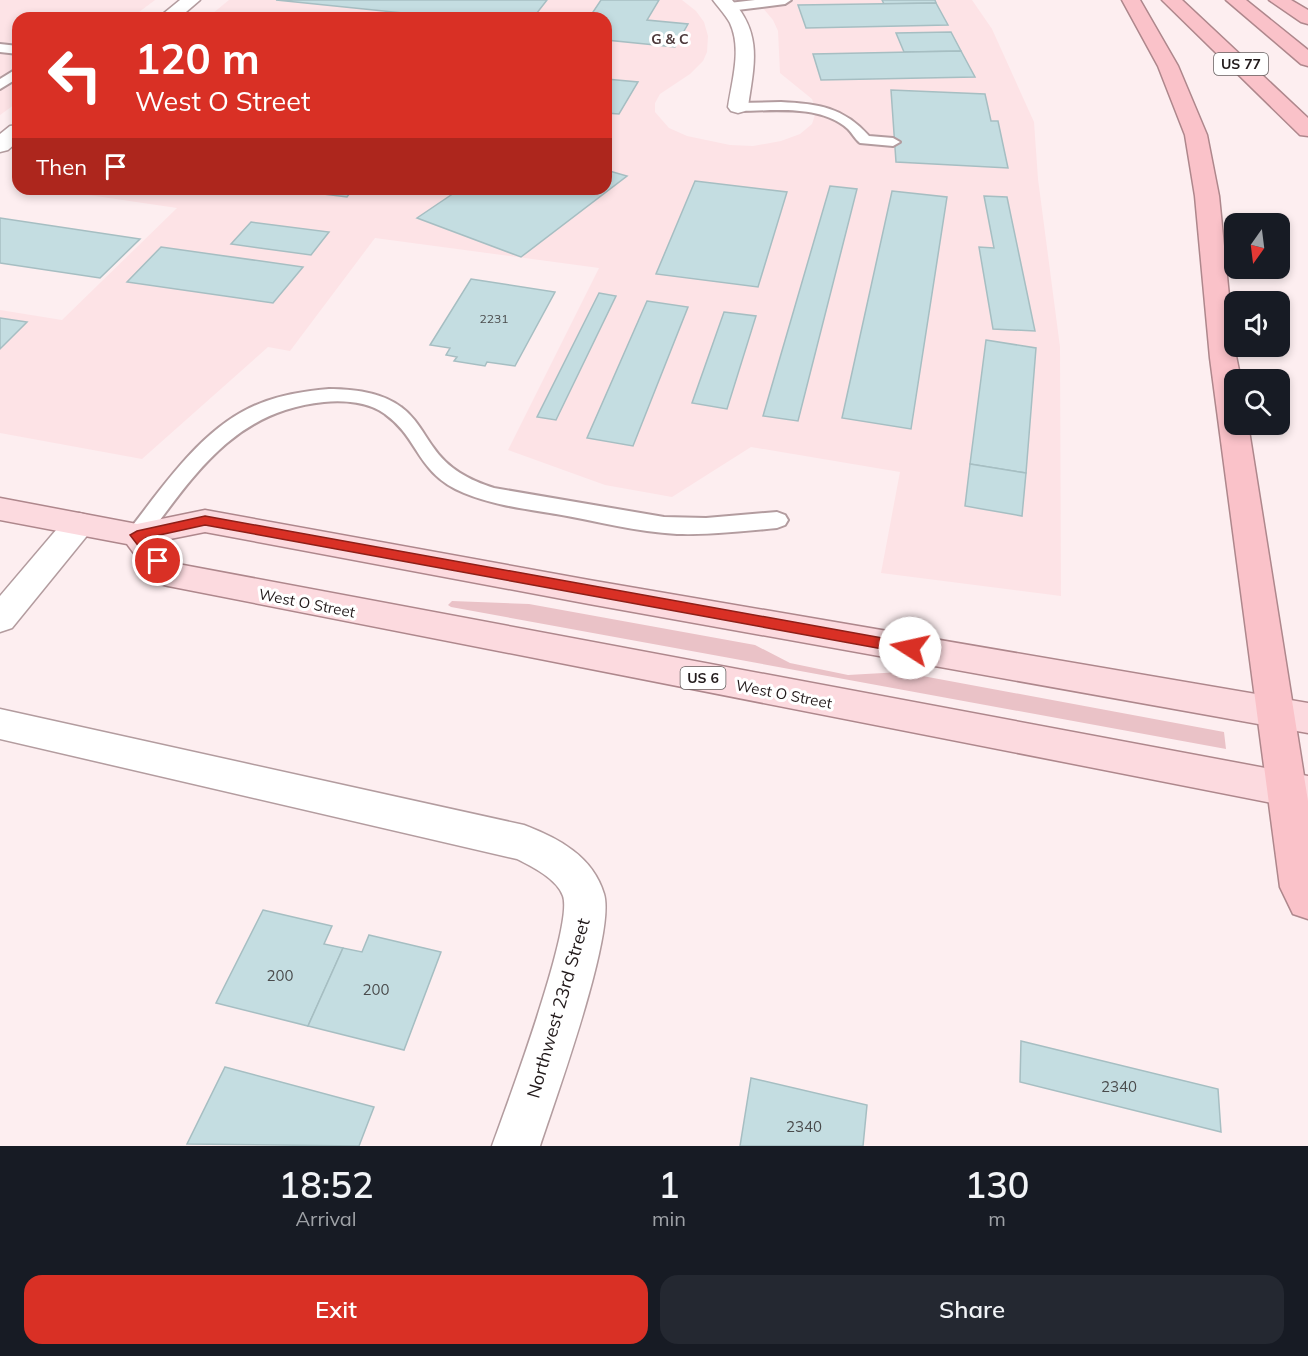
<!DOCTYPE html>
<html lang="en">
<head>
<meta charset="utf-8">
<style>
	:root { --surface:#171b24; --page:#242831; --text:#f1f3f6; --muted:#9ea1a6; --accent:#d93025 }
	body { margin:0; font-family:Mulish,sans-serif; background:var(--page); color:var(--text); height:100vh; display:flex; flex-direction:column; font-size:22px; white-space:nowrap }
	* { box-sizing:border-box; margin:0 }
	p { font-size:20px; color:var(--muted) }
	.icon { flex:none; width:33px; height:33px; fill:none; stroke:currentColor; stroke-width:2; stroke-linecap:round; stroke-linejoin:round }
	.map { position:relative; height:1146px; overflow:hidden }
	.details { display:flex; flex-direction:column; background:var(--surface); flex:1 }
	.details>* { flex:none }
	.guide { position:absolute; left:12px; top:12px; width:600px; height:183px; border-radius:18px; box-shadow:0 3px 9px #0003; background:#d93025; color:#fff; overflow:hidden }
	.needle { width:39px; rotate:194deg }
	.controls { position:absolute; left:1224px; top:213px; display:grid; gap:12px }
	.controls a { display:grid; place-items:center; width:66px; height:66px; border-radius:12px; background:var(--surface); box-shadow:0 3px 9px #0003; font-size:30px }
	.pin { position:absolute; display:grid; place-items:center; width:51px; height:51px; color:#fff; margin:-26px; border:3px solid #fff; border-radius:50%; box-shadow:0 2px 6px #0007 }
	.me { position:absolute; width:66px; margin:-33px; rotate:280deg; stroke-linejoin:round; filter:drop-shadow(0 0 4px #0008) }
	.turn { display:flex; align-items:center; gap:21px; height:126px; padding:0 24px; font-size:27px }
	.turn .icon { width:78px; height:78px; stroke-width:2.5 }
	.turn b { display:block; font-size:42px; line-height:51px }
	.then { display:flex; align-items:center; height:57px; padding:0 24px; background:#0003; gap:12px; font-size:22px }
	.eta { display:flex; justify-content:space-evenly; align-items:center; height:102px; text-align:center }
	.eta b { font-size:36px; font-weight:600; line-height:42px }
	.button { display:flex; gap:12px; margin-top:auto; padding:12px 24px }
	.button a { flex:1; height:69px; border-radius:18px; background:var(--accent); color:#fff; font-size:24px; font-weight:600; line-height:69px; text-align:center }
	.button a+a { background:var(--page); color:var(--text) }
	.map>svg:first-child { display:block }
	.built { fill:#fde3e6 }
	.green { fill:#eac2c7 }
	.building { fill:#c4dde1; stroke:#a6bec2; stroke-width:1.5 }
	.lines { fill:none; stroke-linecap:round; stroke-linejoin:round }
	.lane-casing { stroke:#b39c9f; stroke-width:4 }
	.street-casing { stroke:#b39c9f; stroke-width:3 }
	.primary-casing { stroke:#ae878c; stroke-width:3 }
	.highway-casing { stroke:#ae878c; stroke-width:3 }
	.lane { fill:#fff; fill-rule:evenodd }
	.street { fill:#fff; fill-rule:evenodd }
	.primary { fill:#fcdadf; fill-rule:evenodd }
	.highway { fill:#fac2c9; fill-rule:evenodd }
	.route { fill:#d93025; stroke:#8d1f18; stroke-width:1.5 }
	.labels { text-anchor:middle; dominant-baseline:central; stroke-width:6; stroke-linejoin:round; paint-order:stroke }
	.number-label { font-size:12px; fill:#4a4b4c }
	.far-neighbourhood-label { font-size:14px; font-weight:bold; fill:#4c393b; stroke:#fff }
	.shield { fill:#fff; stroke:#645f5f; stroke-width:1.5 }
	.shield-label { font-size:14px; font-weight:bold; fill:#221a1b }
	.street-label { font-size:15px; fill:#221a1b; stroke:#fff }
	.near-number-label { font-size:15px; fill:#4a4b4c }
	.near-street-label { font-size:18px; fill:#221a1b; stroke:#fff }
</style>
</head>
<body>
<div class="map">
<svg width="1308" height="1146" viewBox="0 0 1308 1146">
	<rect width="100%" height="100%" fill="#fdeef0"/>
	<!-- built -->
	<g class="built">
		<polygon points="0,0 155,0 131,18 18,18 18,102 0,115"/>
		<polygon points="229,0 682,0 696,11 704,22 708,36 707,52 703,61 690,74 660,94 655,103 655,112 669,128 687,136 730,145 753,146 781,141 800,134 812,124 816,112 812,99 780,73 778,31 773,20 756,0 972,0 992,29 1034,122 1038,179 1060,347 1061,596 881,573 900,472 751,447 672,497 605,485 508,450 599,268 375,238 290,351 268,347 142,459 0,433 0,310 62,320 177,208 48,189 606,189 606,18 207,18"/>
	</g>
	<!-- green -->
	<polygon class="green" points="452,601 529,604 755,645 790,663 848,675 901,672 1224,732 1226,749 451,607 448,605"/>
	<!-- building -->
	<g class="building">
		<polygon points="276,0 547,0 533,18 452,18"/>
		<polygon points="601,0 659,0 647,20 688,24 675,47 606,40 606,18 589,18"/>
		<polygon points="882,0 935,0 936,3 884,4"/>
		<polygon points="936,3 948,25 806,28 798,5"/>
		<polygon points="951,32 961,51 904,52 896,33"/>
		<polygon points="961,51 975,77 821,80 813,54"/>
		<polygon points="606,79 638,82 619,114 606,113"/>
		<polygon points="891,90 985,94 991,121 998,121 1008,168 896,162"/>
		<polygon points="606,170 627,176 521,257 417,218 460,189 606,189"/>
		<polygon points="695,181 787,192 758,287 656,274"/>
		<polygon points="830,186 857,189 798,421 763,416"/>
		<polygon points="283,189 353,189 347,197"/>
		<polygon points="892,191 947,197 911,429 842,418"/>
		<polygon points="984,196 1007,197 1035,331 993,329 979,247 994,248"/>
		<polygon points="0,218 140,239 100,278 0,263"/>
		<polygon points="251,222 329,232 311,255 231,244"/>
		<polygon points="161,247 303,267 273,303 127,282"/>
		<polygon points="471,279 555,292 515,366 487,362 485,366 454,361 457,357 446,355 450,348 430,345"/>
		<polygon points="599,293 616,296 556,420 537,417"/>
		<polygon points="647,301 688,307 633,446 587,438"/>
		<polygon points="724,312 756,316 727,409 692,403"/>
		<polygon points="0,318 27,322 0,349"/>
		<polygon points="986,340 1036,348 1026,473 970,464"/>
		<polygon points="970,464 1026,473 1022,516 965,506"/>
		<polygon points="263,910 332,926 324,944 343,948 308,1026 216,1003"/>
		<polygon points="369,935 441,952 404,1050 308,1026 343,948 362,952"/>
		<polygon points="1021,1041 1218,1089 1221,1132 1020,1082"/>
		<polygon points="225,1067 374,1107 359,1146 187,1144"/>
		<polygon points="751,1078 867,1105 863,1146 740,1146"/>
	</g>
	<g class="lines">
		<!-- lane casing -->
		<g class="lane-casing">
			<g id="lane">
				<polygon points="755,0 791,0 785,4 729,11 723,7 729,3"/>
				<polygon points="0,44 18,46 18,54 0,52"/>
				<polygon points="18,68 18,78 0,89 0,79"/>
				<path d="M781,102c38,2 62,5 88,34l24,2 7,4 -7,4 -33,-3c-5,-4 -8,-10 -12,-14 -28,-25 -76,-18 -110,-18l-7,-4 7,-4z"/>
				<path d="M329,389c24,0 52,3 72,18 14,10 22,26 32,40 15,22 36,33 61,41l170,29 42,1 71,-6 8,3 3,5 -3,5 -8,3c-33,3 -66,7 -100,6 -40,-2 -80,-13 -121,-20 -31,-5 -63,-9 -92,-21 -48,-20 -44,-54 -79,-79 -16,-12 -41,-14 -61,-12 -90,9 -129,72 -179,138l-8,3 -8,-3 -3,-5 3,-5c37,-47 75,-105 132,-127 23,-9 45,-12 68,-14z"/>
			</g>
		</g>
		<!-- street casing -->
		<g class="street-casing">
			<g id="street">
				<polygon points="180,0 200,0 179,18 158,18"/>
				<path d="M713,0h19c31,35 22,65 16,107l-3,4 -7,2 -7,-2 -3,-4c4,-27 14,-58 2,-84 -5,-9 -11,-15 -17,-23z"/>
				<polygon points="18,125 18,141 8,150 0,152 0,134 10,126"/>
				<polygon points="79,513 90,516 95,524 90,532 12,628 0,632 0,596 68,516"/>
				<path d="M0,709l524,116c34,13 69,31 80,69 12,39 -49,206 -64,252h-48c14,-39 82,-220 71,-250 -6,-17 -30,-29 -46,-37l-517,-120z"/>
			</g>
		</g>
		<!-- primary casing -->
		<g class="primary-casing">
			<polygon id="primary" points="0,498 137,524 205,510 589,580 1308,703 1308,733 589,604 205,532 160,541 178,564 1308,776 1308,810 168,586 156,583 127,544 0,520"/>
		</g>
		<!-- highway casing -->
		<g class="highway-casing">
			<g id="highway">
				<polygon points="1122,0 1140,0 1178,66 1207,135 1219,196 1234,346 1241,380 1234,380 1234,424 1248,424 1308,801 1308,919 1293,914 1280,887 1210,358 1195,196 1185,135 1158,66"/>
				<polygon points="1162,0 1182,0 1308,118 1308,136 1300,135"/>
				<polygon points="1226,0 1246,0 1308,50 1308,66 1301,64"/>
				<polygon points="1269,0 1291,0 1308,10 1308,24 1301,22"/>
			</g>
		</g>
		<!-- lane -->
		<use href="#lane" class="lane"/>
		<!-- street -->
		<use href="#street" class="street"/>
		<!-- primary -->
		<use href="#primary" class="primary"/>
		<!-- highway -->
		<use href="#highway" class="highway"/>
	</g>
	<!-- route -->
	<polygon class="route" points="205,516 910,643 915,644 918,648 915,652 910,654 205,525 146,538 164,561 158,566 153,565 130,535 137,531"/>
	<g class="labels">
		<!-- number labels -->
		<g class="number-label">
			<text x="494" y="318">2231</text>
		</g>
		<!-- far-neighbourhood labels -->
		<g class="far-neighbourhood-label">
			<text x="670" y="39">G &amp; C</text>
		</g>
		<!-- shield labels -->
		<g class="shield">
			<rect x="1214" y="53" width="54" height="22" rx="4.5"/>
			<rect x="680.5" y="667" width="45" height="22" rx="4.5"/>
		</g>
		<g class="shield-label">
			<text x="1241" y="64">US 77</text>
			<text x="703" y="678">US 6</text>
		</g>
		<!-- street labels -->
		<g class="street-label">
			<text transform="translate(307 603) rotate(11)">West O Street</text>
			<text transform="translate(784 694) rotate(11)">West O Street</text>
		</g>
		<!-- near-number labels -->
		<g class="near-number-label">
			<text x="280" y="975">200</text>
			<text x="376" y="989">200</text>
			<text x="1119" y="1086">2340</text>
			<text x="804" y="1126">2340</text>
		</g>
		<!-- near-street labels -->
		<g class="near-street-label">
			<text transform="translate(558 1008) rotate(-74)">Northwest 23rd Street</text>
		</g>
	</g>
</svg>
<div class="controls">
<a><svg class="needle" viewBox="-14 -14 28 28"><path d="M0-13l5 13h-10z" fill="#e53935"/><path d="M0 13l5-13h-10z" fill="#9ea1a6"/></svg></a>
<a><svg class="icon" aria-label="sound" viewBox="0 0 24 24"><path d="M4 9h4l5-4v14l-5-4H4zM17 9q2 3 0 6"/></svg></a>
<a><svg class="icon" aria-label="search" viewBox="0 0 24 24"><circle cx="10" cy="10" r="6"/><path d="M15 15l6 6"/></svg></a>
</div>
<div class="pin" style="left:158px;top:561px;background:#d93025"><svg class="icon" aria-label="arrive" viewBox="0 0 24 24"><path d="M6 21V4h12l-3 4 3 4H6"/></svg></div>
<svg class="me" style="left:910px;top:648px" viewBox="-20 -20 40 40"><circle r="19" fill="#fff"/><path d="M0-13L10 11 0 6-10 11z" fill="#d93025"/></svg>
<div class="guide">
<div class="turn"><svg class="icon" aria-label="left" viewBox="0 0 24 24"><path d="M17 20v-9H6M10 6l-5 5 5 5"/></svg><div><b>120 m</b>West O Street</div></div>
<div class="then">Then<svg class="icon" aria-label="arrive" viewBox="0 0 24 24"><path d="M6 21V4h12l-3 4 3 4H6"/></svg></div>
</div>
</div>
<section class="details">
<div class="eta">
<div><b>18:52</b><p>Arrival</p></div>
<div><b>1</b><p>min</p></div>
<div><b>130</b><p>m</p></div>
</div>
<div class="button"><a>Exit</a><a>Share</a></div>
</section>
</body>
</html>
